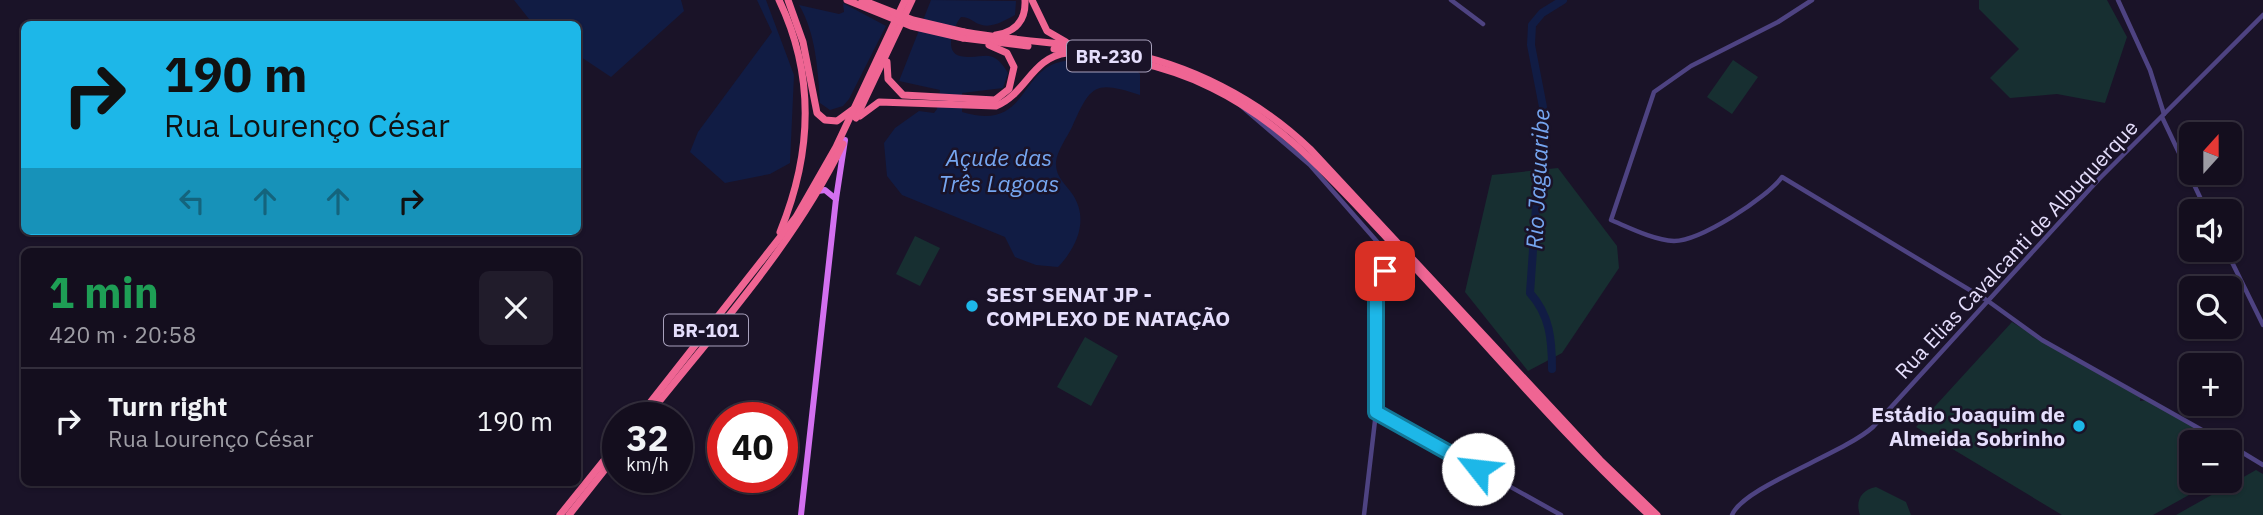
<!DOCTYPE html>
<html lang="en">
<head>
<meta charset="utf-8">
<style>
	:root { --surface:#140e1e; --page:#211c2b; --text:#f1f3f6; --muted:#9d9ca4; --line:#332e3c }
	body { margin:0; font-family:"IBM Plex Sans",sans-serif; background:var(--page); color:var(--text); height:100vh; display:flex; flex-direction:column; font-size:26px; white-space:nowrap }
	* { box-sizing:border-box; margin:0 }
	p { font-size:23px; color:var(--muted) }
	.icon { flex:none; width:38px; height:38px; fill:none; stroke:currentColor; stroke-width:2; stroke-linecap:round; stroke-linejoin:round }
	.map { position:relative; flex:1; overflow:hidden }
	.side { position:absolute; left:21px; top:248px; width:560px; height:238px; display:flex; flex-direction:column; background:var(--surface); border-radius:10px; box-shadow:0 2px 5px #0004,0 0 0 2px var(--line) }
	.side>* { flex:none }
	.top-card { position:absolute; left:21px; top:21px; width:560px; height:214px; border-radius:10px; box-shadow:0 2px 5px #0004,0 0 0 2px var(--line); background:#1db7e8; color:#111; overflow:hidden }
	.needle { width:46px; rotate:21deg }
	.buttons { position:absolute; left:2179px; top:122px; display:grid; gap:14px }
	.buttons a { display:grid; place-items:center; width:63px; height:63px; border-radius:10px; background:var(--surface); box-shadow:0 2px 5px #0004,0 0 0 2px var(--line); font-size:35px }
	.speed { position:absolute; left:602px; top:402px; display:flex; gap:14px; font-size:35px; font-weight:700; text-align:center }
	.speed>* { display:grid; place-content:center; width:91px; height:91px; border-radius:50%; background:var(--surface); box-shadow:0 2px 5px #0004,0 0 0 2px var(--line); line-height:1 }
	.speed small { font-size:18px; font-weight:400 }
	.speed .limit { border:10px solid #d22; background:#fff; color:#111 }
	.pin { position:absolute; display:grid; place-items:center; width:60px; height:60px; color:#fff; margin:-30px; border-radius:14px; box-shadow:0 4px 10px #0006 }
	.me { position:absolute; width:77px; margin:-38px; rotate:299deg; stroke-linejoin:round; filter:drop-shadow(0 0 5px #0008) }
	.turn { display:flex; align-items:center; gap:24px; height:147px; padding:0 28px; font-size:32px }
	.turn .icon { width:91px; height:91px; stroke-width:2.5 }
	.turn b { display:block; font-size:49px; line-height:60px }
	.lanes { display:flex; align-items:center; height:66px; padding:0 28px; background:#0003; justify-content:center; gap:35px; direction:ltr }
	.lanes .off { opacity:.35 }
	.round { display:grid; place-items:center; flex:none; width:74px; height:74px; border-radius:10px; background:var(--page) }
	.overview { display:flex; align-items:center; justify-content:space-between; height:119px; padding:0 28px }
	h1 { font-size:42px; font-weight:700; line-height:52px; color:#1e9e55 }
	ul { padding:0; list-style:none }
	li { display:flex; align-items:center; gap:21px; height:105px; padding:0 28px; border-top:2px solid var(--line) }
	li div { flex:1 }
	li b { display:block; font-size:26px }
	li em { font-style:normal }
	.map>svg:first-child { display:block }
	.green { fill:#172f31 }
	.water { fill:#111c44 }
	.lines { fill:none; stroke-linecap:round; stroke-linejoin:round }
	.river { stroke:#111c44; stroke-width:8 }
	.minor { stroke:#4e4382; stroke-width:4.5 }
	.major { stroke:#d370f0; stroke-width:6 }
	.highway { stroke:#ef6593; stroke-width:7 }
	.highway-bridge { stroke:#ef6593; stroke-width:7 }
	.route-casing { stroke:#137797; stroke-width:18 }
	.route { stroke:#1db7e8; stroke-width:12 }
	.poi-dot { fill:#1db7e8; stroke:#1a1328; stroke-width:2.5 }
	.labels { text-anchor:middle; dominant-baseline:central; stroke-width:5; stroke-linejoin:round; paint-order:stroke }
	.shield { fill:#1a1328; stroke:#a8a1bc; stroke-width:2 }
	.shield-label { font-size:19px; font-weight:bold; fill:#e5defc }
	.street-label { font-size:21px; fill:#e5defc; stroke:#1a1328 }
	.poi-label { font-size:21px; font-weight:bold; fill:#e5defc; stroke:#1a1328; text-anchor:start }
	.water-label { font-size:23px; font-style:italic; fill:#76a6f1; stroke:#1a1328 }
</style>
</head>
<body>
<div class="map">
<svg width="2263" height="515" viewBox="0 0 2263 515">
	<rect width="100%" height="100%" fill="#1a1328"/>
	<!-- green -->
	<g class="green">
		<polygon points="1979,0 2107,0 2127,37 2105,103 2057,94 2010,98 1990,78 2019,49 1979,9"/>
		<polygon points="1733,60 1758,77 1732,114 1707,97"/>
		<polygon points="1558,168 1617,246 1619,268 1562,353 1528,371 1465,292 1492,175"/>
		<polygon points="915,236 940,248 920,286 896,274"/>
		<polygon points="2012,322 2070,358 2141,395 2140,401 2148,400 2200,430 2189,443 2191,481 2214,481 2153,515 2062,515 1916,427"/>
		<polygon points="1085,337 1118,356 1091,406 1057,387"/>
		<polygon points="2256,470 2263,474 2263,515 2176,515"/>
		<path d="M1876,487l30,15 5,13h-51c-5,-14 1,-25 16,-28z"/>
	</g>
	<!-- water -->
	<g class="water">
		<polygon points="514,0 681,0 684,11 611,77 578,55 578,24 533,24"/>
		<polygon points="757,0 766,0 794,75 790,163 770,174 725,183 690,152 698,132 772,32"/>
		<path d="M931,0l85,1 -1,14c-10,5 -22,13 -33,10 -9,-2 -11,-8 -21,-8 -7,8 -18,35 -1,39 24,5 31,-11 48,17l-5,15 -41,5v19c63,19 56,-35 94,-49 17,-6 37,-2 54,1 11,2 23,1 30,10v21c-46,-15 -49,-10 -68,32 -5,10 -15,24 -16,35 -1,15 10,22 17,33 16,25 4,52 -15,72l-22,-2 -21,-8 -10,-20 -103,-42 -15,-19 -3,-33 11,-15 24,-17 15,2 3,-4 3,-19 -41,-9z"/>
		<path d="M843,3l43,23 -37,73 -6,7 -13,4 -10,-7c-2,-32 -4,-70 -21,-98l40,9 5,-2z"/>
	</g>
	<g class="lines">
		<!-- river -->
		<path class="river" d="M1552,369c0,-29 -2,-54 -22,-76l13,-186 -12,-62 1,-20 10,-12 21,-13"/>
		<!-- minor -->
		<g class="minor">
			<polyline points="1451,0 1483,24"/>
			<path d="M1812,0l-34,22 -87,44 -37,26 -43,128c19,8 43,20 63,21 26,0 93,-43 108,-64l206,124 54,39 183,103"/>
			<polyline points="2118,0 2150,70 2164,114"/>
			<polyline points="1240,105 1310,165 1387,253 1388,265 1376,298 1376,412 1364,515"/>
			<polyline points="2162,117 2207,212"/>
			<polyline points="2226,250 2263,325"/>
			<polyline points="1376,412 1561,515"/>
			<polyline points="2230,445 2263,465"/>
			<path d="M1732,515c11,-28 111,-61 141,-88l226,-248 164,-164"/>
		</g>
		<!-- major -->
		<g class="major">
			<polyline points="818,191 825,190 836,199"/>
			<polyline points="801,515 836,199 845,140"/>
		</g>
		<!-- highway -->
		<g class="highway">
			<path d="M779,0c37,77 33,154 1,232"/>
			<polyline points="788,0 803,42 817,113 825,120 837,121 852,110"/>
			<polyline points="1032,0 1047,31 1066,42"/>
			<path d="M964,32c51,9 103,11 154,19 71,13 140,48 192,98l290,311 57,55"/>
			<path d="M996,35c20,-3 30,-15 29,-35"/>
			<polyline points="963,38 1028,46"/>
			<path d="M1054,49c54,6 108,14 158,39 72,35 121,93 175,150 88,92 169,191 262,277"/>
			<polyline points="887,62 888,79 903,95 995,100 1009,89 1014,67 1007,53 989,45"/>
			<path d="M860,116l19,-14 117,4c30,-12 36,-49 71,-53"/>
			<polyline points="856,118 912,0"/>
			<polyline points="1385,271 1397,263 1410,264"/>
			<polyline points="638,418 796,217 836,147 905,0"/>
			<path d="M646,418c69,-87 148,-173 197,-274"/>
			<polyline points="560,515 618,443"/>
			<polyline points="569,515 618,453"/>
		</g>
		<!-- highway-bridge -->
		<g class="highway-bridge">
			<polyline points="847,0 911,26 963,38"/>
			<polyline points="862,0 913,20 964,32"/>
		</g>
	</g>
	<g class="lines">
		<!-- route casing -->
		<g class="route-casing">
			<polyline id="route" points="1385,271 1376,299 1376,412 1478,469"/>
		</g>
		<!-- route -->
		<use href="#route" class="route"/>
	</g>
	<!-- markers -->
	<g class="poi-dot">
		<circle cx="972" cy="306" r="7"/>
		<circle cx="2079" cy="426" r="7"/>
	</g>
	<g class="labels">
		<!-- shield labels -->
		<g class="shield">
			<rect x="1067" y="40.5" width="84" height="31" rx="5"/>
			<rect x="664" y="314.5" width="84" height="31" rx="5"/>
		</g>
		<g class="shield-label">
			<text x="1109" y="56">BR-230</text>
			<text x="706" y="330">BR-101</text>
		</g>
		<!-- street labels -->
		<g class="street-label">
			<text transform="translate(2016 249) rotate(-47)">Rua Elias Cavalcanti de Albuquerque</text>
		</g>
		<!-- poi labels -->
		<g class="poi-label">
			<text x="986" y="294">SEST SENAT JP -<tspan x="986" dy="24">COMPLEXO DE NATAÇÃO</tspan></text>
			<text x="2065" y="414" text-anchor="end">Estádio Joaquim de<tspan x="2065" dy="24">Almeida Sobrinho</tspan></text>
		</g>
		<!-- water labels -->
		<g class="water-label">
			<text x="999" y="157">Açude das<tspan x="999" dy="26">Três Lagoas</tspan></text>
			<text transform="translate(1537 179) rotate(-87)">Rio Jaguaribe</text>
		</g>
	</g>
</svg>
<div class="buttons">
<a><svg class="needle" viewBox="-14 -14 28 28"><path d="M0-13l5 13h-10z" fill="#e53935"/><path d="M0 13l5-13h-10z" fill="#9d9ca4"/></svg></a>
<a><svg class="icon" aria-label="sound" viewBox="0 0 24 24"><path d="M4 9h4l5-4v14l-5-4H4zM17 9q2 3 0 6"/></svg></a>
<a><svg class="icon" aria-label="search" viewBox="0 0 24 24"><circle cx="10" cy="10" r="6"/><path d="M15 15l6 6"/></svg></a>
<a>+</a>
<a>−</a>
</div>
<div class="speed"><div>32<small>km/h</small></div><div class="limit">40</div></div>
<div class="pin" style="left:1385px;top:271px;background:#d93025"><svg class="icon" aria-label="arrive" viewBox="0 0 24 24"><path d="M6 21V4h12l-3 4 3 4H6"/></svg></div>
<svg class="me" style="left:1478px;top:469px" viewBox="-20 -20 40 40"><circle r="19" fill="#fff"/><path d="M0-13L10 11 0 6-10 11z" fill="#1db7e8"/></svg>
<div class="top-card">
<div class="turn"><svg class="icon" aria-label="right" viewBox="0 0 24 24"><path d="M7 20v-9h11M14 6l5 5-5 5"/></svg><div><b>190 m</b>Rua Lourenço César</div></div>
<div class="lanes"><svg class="icon off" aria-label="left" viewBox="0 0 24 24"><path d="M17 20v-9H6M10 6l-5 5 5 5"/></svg><svg class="icon off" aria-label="ahead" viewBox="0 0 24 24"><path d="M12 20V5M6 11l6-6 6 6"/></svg><svg class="icon off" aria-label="ahead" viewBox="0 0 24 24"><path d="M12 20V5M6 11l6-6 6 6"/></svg><svg class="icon" aria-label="right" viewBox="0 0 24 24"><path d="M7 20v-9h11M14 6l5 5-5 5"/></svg></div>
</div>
<section class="side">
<div class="overview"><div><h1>1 min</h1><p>420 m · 20:58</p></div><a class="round"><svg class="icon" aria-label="close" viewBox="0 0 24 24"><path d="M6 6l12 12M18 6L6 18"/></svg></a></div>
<ul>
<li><svg class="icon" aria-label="right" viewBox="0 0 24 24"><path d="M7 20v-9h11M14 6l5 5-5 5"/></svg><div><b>Turn right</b><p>Rua Lourenço César</p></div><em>190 m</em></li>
</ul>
</section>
</div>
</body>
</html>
